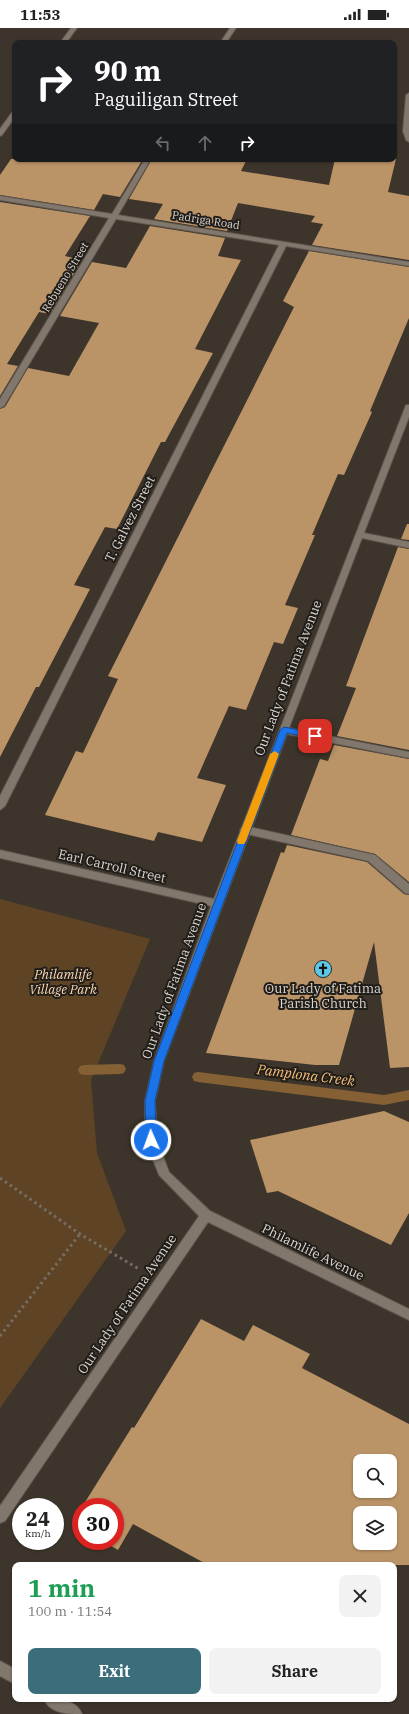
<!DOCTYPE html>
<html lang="en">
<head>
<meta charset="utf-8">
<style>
	:root { --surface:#fff; --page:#f2f2f2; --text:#222; --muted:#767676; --accent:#3c6d7b }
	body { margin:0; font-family:"IBM Plex Serif",serif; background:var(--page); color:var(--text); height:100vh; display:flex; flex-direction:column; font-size:15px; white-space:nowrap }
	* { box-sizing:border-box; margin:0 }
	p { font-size:13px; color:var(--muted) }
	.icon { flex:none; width:22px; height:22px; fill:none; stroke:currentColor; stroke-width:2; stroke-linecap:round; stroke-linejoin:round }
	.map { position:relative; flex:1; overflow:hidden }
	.side { position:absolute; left:12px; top:1534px; width:385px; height:140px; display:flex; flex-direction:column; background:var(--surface); border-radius:8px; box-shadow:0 1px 3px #0004 }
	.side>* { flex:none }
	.hud { position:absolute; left:12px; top:12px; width:385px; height:122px; border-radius:8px; box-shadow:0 1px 3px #0004; background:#202124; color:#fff; overflow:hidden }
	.controls { position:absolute; left:353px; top:1426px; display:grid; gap:8px }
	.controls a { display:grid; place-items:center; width:44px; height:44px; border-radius:8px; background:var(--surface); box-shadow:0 1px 3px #0004; font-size:20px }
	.speed { position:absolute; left:12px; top:1470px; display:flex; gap:8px; font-size:20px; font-weight:700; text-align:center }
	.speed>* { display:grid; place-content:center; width:52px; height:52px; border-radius:50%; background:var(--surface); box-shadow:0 1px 3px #0004; line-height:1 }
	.speed small { font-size:10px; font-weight:400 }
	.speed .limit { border:6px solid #d22; background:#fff; color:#111 }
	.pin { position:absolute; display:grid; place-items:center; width:34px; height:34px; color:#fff; margin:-17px; border-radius:8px; box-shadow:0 2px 6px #0006 }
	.me { position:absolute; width:44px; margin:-22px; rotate:358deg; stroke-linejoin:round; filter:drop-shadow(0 0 3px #0008) }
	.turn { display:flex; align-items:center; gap:14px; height:84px; padding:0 16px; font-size:18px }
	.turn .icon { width:52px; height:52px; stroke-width:2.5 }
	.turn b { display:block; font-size:28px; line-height:34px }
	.lanes { display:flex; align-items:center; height:38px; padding:0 16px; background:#0003; justify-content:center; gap:20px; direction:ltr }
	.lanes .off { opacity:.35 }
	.round { display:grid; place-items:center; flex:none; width:42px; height:42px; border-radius:8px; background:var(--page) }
	.headline { display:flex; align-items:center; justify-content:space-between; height:68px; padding:0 16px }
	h1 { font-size:24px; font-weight:700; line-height:30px; color:#1e9e55 }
	.button { display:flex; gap:8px; margin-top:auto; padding:8px 16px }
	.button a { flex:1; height:46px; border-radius:8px; background:var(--accent); color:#fff; font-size:16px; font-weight:700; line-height:46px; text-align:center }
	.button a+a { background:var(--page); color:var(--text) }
	.status { display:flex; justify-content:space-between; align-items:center; height:28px; padding:0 20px; background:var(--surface); direction:ltr }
	.status svg { height:11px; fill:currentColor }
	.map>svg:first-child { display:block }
	.green { fill:#5e4425 }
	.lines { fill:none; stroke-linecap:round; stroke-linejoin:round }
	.stream { fill:#856035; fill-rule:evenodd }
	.building { fill:#ba9367; fill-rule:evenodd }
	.service-casing { stroke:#5b544c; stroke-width:2 }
	.minor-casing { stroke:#5b544c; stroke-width:2 }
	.secondary-casing { stroke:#5b544c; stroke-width:2 }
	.path { stroke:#756e65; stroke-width:3; stroke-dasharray:2.5 3.5; stroke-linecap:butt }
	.service { fill:#81776c; fill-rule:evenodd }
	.minor { fill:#81776c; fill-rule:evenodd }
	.secondary { fill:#81776c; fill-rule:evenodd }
	.route { fill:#1a73e8; stroke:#114b97 }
	.slow { fill:#f59e0b }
	.labels { text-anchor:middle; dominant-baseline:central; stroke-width:4; stroke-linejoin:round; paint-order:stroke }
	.far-street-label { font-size:11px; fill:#dbd6d0; stroke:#211d19 }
	.street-label { font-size:13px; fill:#dbd6d0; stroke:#211d19 }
	.park-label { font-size:13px; font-style:italic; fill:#fbd8b2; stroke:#211d19 }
	.poi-label { font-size:13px; fill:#dbd6d0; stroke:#211d19 }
	.water-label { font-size:14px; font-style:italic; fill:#f7be7c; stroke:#211d19 }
</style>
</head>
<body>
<div class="status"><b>11:53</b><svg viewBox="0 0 49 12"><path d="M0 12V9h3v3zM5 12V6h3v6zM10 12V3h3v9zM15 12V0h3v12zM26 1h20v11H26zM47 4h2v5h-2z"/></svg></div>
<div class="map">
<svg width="409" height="1686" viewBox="0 0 409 1686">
	<rect width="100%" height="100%" fill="#3d352b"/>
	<!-- green -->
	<polygon class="green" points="0,871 150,911 91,1052 97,1125 126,1203 0,1380"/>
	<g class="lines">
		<!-- stream -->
		<g class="stream">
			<polygon points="120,1036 124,1037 126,1041 124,1045 120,1046 84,1047 80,1046 78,1042 80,1038 84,1037"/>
			<polygon points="198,1044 384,1067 409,1062 409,1072 384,1077 198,1054 194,1053 192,1049 194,1045"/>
		</g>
	</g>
	<!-- building -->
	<g class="building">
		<polygon points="11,131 143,131 120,169 103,166 94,182 0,167 0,147"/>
		<polygon points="152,131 247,131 241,143 329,157 335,131 396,131 388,164 409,168 409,232 312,217 323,196 311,194 315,188 238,175 227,203 154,191 163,176 129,171"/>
		<polygon points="0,174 90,188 65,228 82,232 50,286 39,284 7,336 18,338 0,368"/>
		<polygon points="150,198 225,210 218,228 241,232 195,321 213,325 165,414 161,414 117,501 105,499 74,557 90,561 39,659 36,659 0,729 0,381 5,379 28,340 69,348 99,295 60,288 92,234 126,240"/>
		<polygon points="309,223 409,239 409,290 370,383 372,384 344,447 338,446 312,507 315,507 285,577 298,580 283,616 274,614 246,682 229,678 197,750 226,757 202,814 158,804 154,813 45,787 76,723 83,725 118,651 108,648 294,279 283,273"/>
		<polygon points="407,496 409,496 409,512 401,511"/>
		<polygon points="398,519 409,521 409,722 337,708 356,660 346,658"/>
		<polygon points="334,717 409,731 409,854 375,826 291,807 320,731 328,733"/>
		<polygon points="287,817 367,834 404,866 409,867 409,1039 390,1040 374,914 339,1037 315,1037 206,1025 281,824 284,825"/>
		<polygon points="384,1083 409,1094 409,1185 391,1217 278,1163 267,1165 250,1112"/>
		<path d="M201,1291l43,22 9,-16 57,29 -8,14 107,56v141h-201l-75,-41 -15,26 -15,-9h12v-34h-33l50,-80 2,1zM360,1433h30v30h-30zM360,1485h30v30h-30z"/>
		<polygon points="81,1481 81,1501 72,1495"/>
	</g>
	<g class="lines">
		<!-- service casing -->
		<g class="service-casing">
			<polygon id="service" points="245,798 375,827 409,856 409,866 405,865 368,833 242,805 240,802 242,799"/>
		</g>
		<!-- minor casing -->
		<g class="minor-casing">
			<g id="minor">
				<polygon points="71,0 77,0 66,15 60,15"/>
				<polygon points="230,0 236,0 226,15 220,15"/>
				<polygon points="409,65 409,114 406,112 403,103 406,67"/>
				<polygon points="15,82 15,89 2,107 0,108 0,101 13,83"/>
				<polygon points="145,131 151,131 118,187 409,234 409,238 286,218 5,778 0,782 0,768 279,217 116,191 4,378 0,380 0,371 109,190 0,172 0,168 112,186"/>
				<polygon points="406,377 409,377 409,389 364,505 409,514 409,520 362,510 289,700 409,724 409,730 287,706 164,1033 155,1073 157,1112 169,1144 210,1183 409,1281 409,1292 208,1194 5,1493 0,1495 0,1478 199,1188 159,1147 145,1112 145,1073 154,1033 211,878 0,830 0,822 214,871"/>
			</g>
		</g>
		<!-- secondary casing -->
		<g class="secondary-casing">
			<g id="secondary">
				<polygon points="0,1633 15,1641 15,1656 0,1648"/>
				<path d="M44,1671c14,0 32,0 38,15 -14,0 -32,0 -38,-15z"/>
			</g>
		</g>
		<!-- path -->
		<g class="path">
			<polyline points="0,1150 80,1206 139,1241"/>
			<polyline points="0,1308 80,1206"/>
		</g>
		<!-- service -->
		<use href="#service" class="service"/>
		<!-- minor -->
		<use href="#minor" class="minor"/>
		<!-- secondary -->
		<use href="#secondary" class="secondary"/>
	</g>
	<!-- route -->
	<polygon class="route" points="284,699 315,705 319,708 315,711 287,705 164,1033 155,1073 156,1112 151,1116 146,1112 145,1073 154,1033 280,702"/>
	<!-- slow -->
	<polygon class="slow" points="275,723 279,726 246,813 244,816 238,816 237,813 270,726"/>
	<!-- icons -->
	<defs>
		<g id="church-disc" transform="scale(0.9)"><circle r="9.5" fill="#5bc8e7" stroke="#211d19"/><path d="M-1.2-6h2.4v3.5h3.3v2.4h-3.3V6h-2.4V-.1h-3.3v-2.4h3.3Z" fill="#111"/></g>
	</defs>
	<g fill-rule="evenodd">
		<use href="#church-disc" x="323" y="941"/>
	</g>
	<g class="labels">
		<!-- far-street labels -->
		<g class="far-street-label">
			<text transform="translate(206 192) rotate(9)">Padriga Road</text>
			<text transform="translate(65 249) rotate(-59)">Rebueno Street</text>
		</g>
		<!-- street labels -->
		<g class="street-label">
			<text transform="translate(130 491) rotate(-63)">T. Galvez Street</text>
			<text transform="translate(288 650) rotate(-69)">Our Lady of Fatima Avenue</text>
			<text transform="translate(112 838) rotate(13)">Earl Carroll Street</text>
			<text transform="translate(174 953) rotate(-70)">Our Lady of Fatima Avenue</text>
			<text transform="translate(313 1224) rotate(26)">Philamlife Avenue</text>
			<text transform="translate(127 1276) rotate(-56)">Our Lady of Fatima Avenue</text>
		</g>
		<!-- park labels -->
		<g class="park-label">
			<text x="63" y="946">Philamlife<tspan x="63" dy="15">Village Park</tspan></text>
		</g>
		<!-- poi labels -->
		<g class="poi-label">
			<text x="323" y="960">Our Lady of Fatima<tspan x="323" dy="15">Parish Church</tspan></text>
		</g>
		<!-- water labels -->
		<g class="water-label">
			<text transform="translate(306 1047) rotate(7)">Pamplona Creek</text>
		</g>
	</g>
</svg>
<div class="controls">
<a><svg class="icon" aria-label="search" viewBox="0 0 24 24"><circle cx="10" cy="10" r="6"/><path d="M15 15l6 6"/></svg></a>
<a><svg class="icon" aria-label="layers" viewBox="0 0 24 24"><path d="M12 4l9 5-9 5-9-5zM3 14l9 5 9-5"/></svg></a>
</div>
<div class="speed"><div>24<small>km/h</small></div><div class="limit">30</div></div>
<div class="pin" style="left:315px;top:708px;background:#d93025"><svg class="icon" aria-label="arrive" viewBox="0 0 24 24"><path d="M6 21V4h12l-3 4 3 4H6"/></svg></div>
<svg class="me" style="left:151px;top:1112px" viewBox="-20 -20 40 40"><circle r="17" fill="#1a73e8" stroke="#fff" stroke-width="3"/><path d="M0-11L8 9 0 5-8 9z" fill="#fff"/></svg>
<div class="hud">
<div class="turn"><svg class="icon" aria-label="right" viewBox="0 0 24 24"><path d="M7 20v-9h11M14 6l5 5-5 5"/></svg><div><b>90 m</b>Paguiligan Street</div></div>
<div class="lanes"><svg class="icon off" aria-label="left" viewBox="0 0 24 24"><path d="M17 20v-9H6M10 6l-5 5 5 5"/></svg><svg class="icon off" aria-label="ahead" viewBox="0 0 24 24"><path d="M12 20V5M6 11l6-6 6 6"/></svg><svg class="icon" aria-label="right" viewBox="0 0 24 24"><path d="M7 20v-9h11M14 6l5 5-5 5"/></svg></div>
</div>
<section class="side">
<div class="headline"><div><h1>1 min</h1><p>100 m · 11:54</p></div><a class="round"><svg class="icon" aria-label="close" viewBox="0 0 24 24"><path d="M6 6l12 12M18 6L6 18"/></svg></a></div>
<div class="button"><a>Exit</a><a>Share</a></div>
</section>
</div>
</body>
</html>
